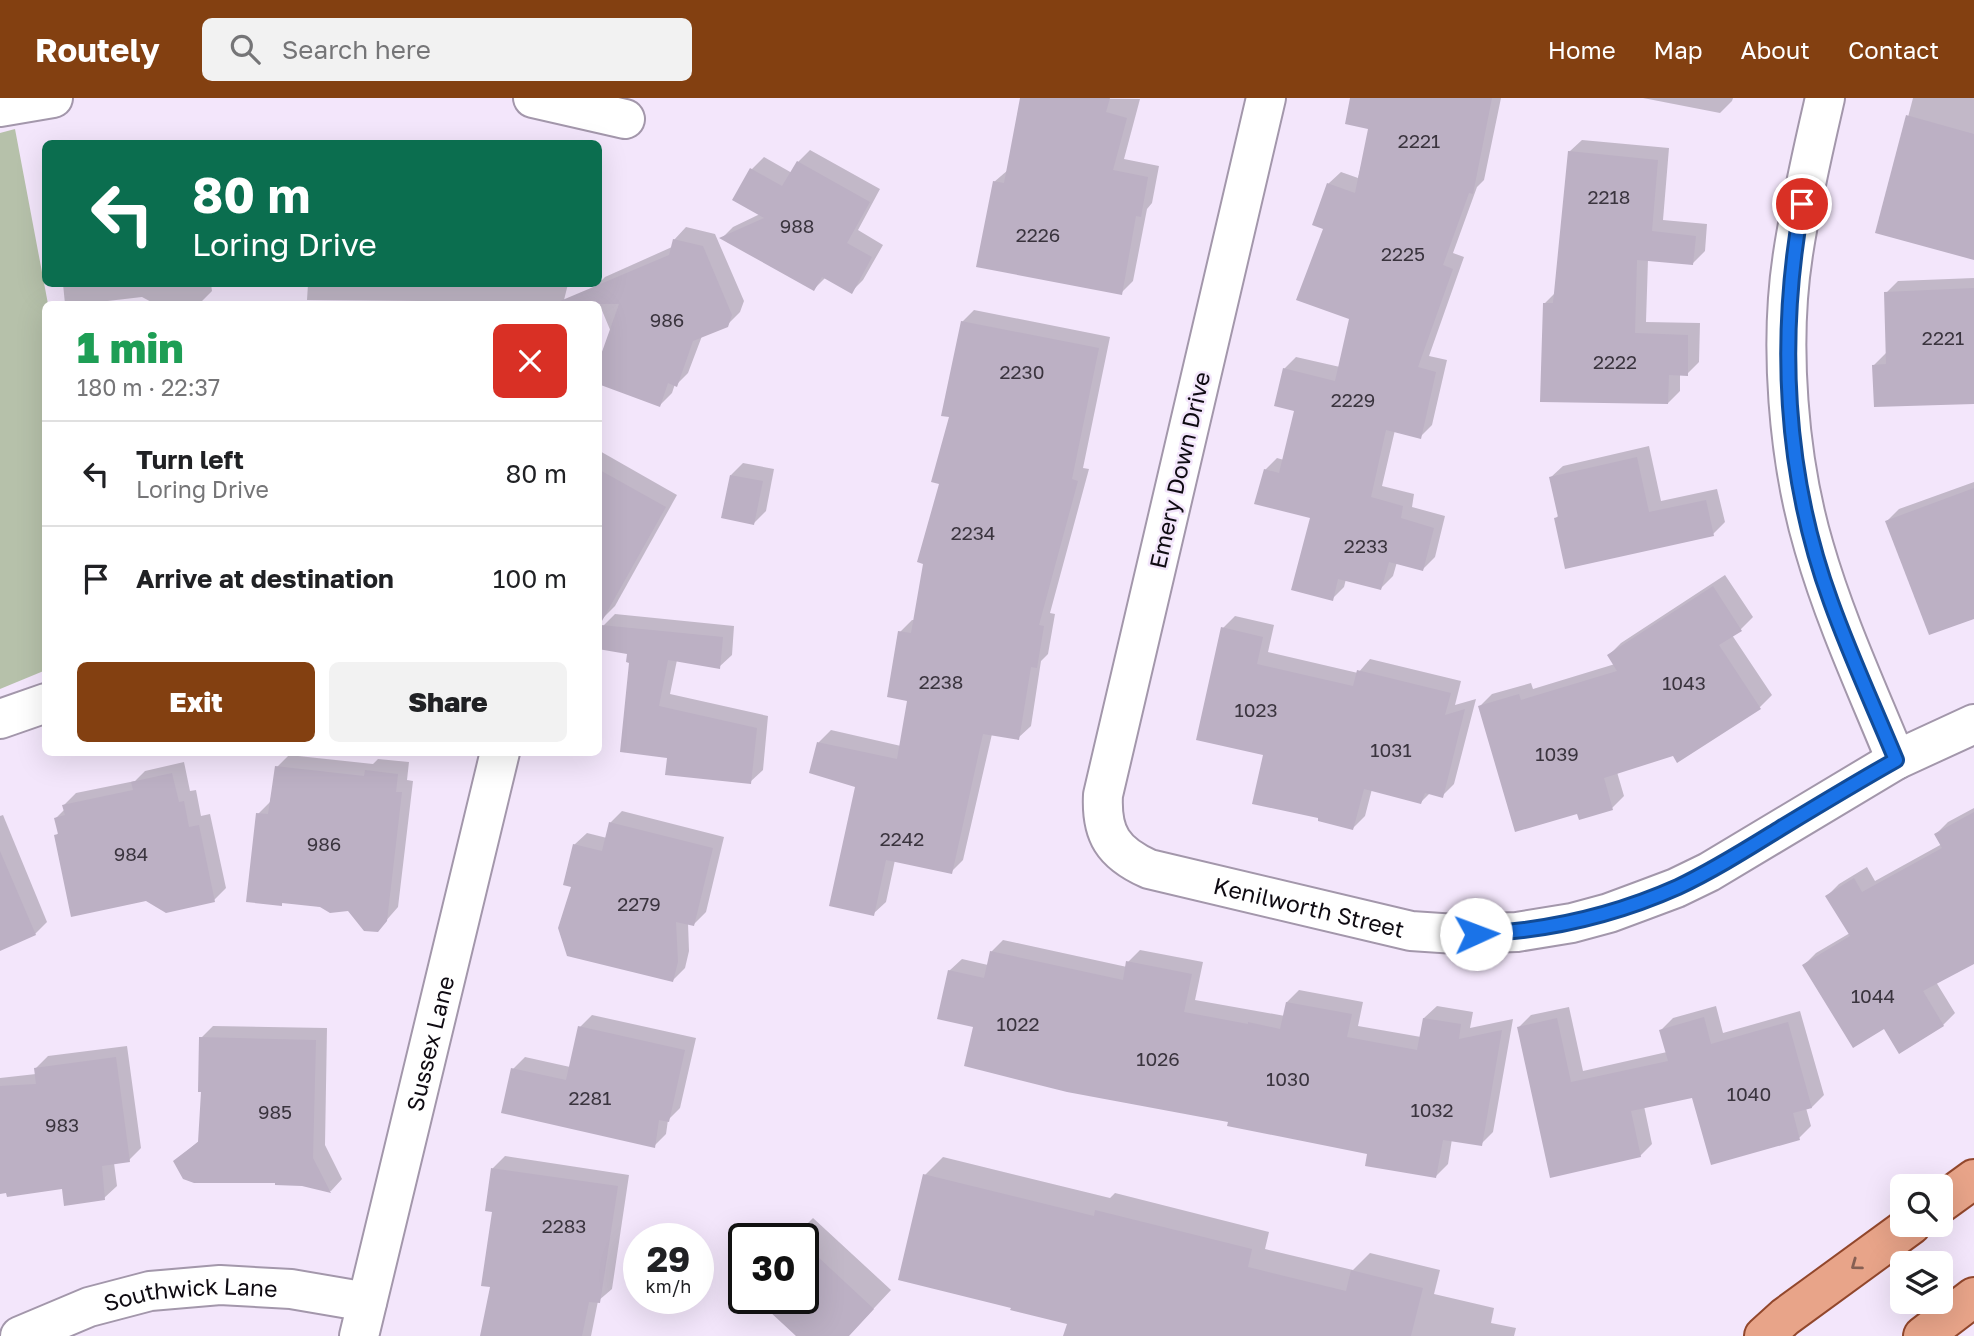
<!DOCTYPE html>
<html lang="en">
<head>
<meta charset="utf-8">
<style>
	:root { --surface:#fff; --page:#f2f2f2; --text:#202124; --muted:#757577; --line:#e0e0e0; --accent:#834011 }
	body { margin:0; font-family:"Golos Text",sans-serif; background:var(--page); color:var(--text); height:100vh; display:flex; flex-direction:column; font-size:26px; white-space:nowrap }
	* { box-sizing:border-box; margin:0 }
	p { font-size:23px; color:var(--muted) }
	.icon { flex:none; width:38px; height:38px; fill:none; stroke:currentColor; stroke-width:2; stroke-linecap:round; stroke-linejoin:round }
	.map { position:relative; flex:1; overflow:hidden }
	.sheet { position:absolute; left:42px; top:203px; width:560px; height:455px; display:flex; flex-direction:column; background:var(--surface); border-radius:10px; box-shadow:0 7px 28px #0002 }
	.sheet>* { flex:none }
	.banner { position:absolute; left:42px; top:42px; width:560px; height:147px; border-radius:10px; box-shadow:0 7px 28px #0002; background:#0b6e4f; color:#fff; overflow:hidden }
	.fabs { position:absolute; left:1890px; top:1076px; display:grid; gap:14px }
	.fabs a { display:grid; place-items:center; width:63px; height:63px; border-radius:10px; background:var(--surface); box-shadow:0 7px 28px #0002; font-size:35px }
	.speed { position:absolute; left:623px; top:1125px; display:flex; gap:14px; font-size:35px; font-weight:700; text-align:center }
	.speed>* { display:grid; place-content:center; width:91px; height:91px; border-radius:50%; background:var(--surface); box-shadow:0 7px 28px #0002; line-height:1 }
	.speed small { font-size:18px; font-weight:400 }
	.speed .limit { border:4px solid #111; border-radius:10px; background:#fff; color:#111 }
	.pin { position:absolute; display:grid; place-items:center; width:60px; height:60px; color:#fff; margin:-30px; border:4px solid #fff; border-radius:50%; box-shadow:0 2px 7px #0007 }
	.me { position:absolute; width:77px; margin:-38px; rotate:88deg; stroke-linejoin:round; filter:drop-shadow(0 0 5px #0008) }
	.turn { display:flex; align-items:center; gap:24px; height:147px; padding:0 35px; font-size:32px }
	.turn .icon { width:91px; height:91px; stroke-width:2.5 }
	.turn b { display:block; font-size:49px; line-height:60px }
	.round { display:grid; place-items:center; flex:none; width:74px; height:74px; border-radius:10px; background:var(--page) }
	.head { display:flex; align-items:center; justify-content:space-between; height:119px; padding:0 35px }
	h1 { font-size:42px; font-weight:800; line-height:52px; color:#1e9e55 }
	.action { display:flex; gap:14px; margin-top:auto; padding:14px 35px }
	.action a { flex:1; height:80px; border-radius:10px; background:var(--accent); color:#fff; font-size:28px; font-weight:800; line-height:80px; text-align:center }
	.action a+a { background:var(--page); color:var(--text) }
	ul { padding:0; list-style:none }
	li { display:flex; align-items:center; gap:21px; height:105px; padding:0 35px; border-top:2px solid var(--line) }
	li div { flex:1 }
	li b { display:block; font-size:26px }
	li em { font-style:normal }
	header { display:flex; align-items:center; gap:42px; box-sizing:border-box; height:98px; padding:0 35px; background:var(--accent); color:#fff }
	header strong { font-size:33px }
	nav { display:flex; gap:38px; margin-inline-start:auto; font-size:24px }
	.search { width:490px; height:63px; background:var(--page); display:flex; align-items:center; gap:18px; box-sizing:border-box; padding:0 24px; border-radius:10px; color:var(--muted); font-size:26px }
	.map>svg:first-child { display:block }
	.green { fill:#b6c1aa }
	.shadow { fill:#0003 }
	.building { fill:#bcb0c4 }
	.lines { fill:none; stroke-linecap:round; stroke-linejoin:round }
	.minor-casing { stroke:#a397ab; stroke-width:42 }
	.major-casing { stroke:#92472c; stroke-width:42 }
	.minor { stroke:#fff; stroke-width:38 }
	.major { stroke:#e8a489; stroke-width:38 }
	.oneway { stroke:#865f53 }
	.route-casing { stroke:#114b97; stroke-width:18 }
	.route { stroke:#1a73e8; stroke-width:12 }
	.labels { text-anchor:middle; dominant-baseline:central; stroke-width:5; stroke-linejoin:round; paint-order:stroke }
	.number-label { font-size:19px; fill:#3a343e }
	.street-label { font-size:23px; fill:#0f0b12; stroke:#f3e6fb }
</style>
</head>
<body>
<header>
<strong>Routely</strong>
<div class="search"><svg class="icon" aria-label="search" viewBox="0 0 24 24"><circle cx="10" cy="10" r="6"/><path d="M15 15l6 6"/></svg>Search here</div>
<nav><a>Home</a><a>Map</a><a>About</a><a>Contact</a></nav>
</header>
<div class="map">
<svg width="1974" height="1238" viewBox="0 0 1974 1238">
	<rect width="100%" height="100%" fill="#f3e6fb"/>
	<!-- green -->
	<polygon class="green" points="15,31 48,206 46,206 46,572 0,591 0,35"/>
	<!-- shadow -->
	<g class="shadow">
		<polygon points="1022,0 1140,1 1124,61 1159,68 1152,105 1147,111 1133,183 1121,195 994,84 1008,72"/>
		<polygon points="1352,0 1501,0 1484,82 1477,89 1453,155 1464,159 1429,258 1447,262 1432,327 1420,339 1395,332 1382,388 1414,396 1412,409 1445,418 1435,459 1423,471 1397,464 1393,478 1381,490 1346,481 1344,489 1332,501 1312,419 1265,372 1277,360 1284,362 1296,311 1284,271 1296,259 1340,269 1351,220 1325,129 1328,86 1341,74 1358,80 1371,29"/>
		<polygon points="1643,0 1733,0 1732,3 1720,15"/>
		<polygon points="1913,0 1974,0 1974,161 1878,134"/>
		<polygon points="1582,42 1669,50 1663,122 1707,126 1705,153 1693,165 1648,161 1646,224 1700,225 1699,264 1687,276 1680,276 1680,293 1668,305 1544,206 1556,194 1569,54"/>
		<polygon points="810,52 880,91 858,132 883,147 863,182 851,194 826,179 814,191 722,140 733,129 760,116 752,71 764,59 792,75 798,64"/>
		<polygon points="686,129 715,136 744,203 740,214 727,227 702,238 688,275 676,287 675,286 672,295 660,307 611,234 593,191 605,179 672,149 674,142"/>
		<polygon points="1974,180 1974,304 1874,267 1886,255 1886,195 1898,183"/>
		<polygon points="63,186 211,186 212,193 200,205 189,206 155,206 142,199 82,206 65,206"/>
		<polygon points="308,186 568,186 563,206 419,206 420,203 307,202"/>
		<polygon points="974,212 1110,239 1083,370 1089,371 1050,515 1055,516 1048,556 1041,563 1031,628 1018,640 992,636 963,762 951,774 895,762 886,804 873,816 857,687 811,674 819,644 831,632 901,648 909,601 900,534 912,522 915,522 941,384 962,224"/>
		<polygon points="1649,348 1661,403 1717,391 1725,424 1713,436 1556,420 1559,417 1550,380 1563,368"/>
		<polygon points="598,352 677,397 615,508 603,520 598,517"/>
		<polygon points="743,365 774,371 766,413 754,425 731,377"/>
		<polygon points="1974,384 1974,519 1887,423 1899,411"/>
		<polygon points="1725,477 1753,519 1741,531 1732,537 1772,597 1760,609 1674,656 1617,674 1624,698 1612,710 1480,608 1492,596 1531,585 1533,591 1615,566 1609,557 1621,545"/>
		<polygon points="615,516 734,528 732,557 719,569 677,562 670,596 768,618 763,672 750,684 669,659 631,563 629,554 603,528"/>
		<polygon points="1235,518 1274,527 1268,554 1358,575 1370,561 1461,583 1455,607 1476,601 1454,686 1442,698 1430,695 1421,704 1372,691 1365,718 1353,730 1265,655 1223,530"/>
		<polygon points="289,657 373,666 378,661 409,664 407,682 413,683 398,809 377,833 349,812 284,804 281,806 258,716 270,704 277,669"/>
		<polygon points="184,664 190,693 196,692 201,718 210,716 226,790 214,802 56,738 59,734 56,720 65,711 64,707 76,695 135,683 145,673"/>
		<polygon points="1974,710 1974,864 1936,884 1955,915 1943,927 1885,928 1804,867 1816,855 1850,835 1827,798 1839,786 1867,769 1875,783 1942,746 1936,736 1948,724"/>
		<polygon points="622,713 724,739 706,814 694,826 688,825 689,853 685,870 673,882 574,788 574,747 587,735 607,740 610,725"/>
		<polygon points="3,717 47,824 35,836 0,851 0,718"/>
		<polygon points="1003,842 1127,869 1128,864 1140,852 1203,864 1195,902 1285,918 1287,904 1299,892 1363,904 1358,928 1421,939 1424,920 1437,908 1473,914 1470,930 1513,921 1493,1034 1481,1046 1452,1041 1448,1066 1436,1078 1369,1054 1230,1023 975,927 949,873 962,861 988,867 991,854"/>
		<polygon points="1716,908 1723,935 1800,913 1824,997 1812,1009 1806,1010 1811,1028 1799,1040 1693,998 1644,1008 1652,1046 1640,1058 1519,929 1531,917 1569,909 1583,973 1667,954 1661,932 1673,920"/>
		<polygon points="592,917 696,940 680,1010 668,1022 666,1036 654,1048 513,971 525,959 570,969 580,929"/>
		<polygon points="213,928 327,930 325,1047 342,1081 331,1093 175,1063 200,1042 203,992 201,940"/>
		<polygon points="127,948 141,1050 129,1062 114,1065 117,1088 104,1100 64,1090 0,1094 0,980 36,976 35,971 48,958"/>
		<polygon points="505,1058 629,1077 612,1191 598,1203 591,1238 481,1238 492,1188 494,1113 493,1070"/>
		<polygon points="943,1059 1110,1100 1115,1095 1269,1134 1265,1151 1353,1172 1370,1155 1440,1172 1434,1196 1494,1210 1491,1225 1516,1230 1514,1238 1077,1238 1069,1224 925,1077"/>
		<polygon points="813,1120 891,1192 848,1238 798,1238 803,1200 803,1141 792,1141"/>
	</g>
	<!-- building -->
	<g class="building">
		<polygon points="1020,0 1110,0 1106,14 1127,20 1113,72 1148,79 1141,119 1136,118 1122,197 976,169 993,83 1004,85"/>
		<polygon points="1350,0 1492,0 1473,96 1469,95 1443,167 1453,171 1418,269 1436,274 1421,341 1386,332 1371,399 1403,408 1401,420 1434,430 1423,473 1389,464 1381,492 1338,481 1333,503 1291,492 1310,420 1254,406 1264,371 1279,375 1294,313 1274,308 1283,270 1335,283 1349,221 1296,202 1323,131 1312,127 1327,85 1355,95 1368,31 1345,26"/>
		<polygon points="1906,17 1974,36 1974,162 1875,135"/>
		<polygon points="1568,53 1658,62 1652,133 1696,138 1693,167 1637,162 1635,235 1688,237 1688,278 1669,277 1668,306 1540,304 1543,205 1553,205"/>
		<polygon points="797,63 870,104 847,145 872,159 852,196 822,179 814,193 719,140 764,120 732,102 750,70 782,88"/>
		<polygon points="673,141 703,148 732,217 728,229 693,243 677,289 668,285 660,309 598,286 598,265 619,206 553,206 669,157"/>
		<polygon points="1974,190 1974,306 1874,309 1872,267 1886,266 1884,194"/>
		<polygon points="961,223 1099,250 1072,381 1078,383 1039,527 1044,528 1037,570 1031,569 1019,642 983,636 952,776 886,762 874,818 829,808 855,689 809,675 817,644 897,661 907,603 887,599 898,533 911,535 923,466 917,464 939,386 931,384 949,319 941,318"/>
		<polygon points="1637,359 1649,414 1706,402 1714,438 1565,471 1554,420 1558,419 1549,379"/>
		<polygon points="598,371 666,409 598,530"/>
		<polygon points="730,377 763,383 754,427 721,420"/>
		<polygon points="1974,390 1974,521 1929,537 1885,423"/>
		<polygon points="1713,488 1742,533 1719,547 1761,611 1677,665 1673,658 1604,680 1613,712 1579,722 1577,716 1515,734 1478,608 1519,596 1521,602 1617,573 1607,557"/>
		<polygon points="601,527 723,539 720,571 668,562 659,608 757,630 751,686 665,677 667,660 620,654 629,565 626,564 627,556 598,551"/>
		<polygon points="1221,529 1263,539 1257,566 1353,588 1357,572 1451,595 1445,617 1465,611 1443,700 1425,695 1421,706 1364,691 1353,732 1318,723 1318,720 1252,706 1263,657 1196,642"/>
		<polygon points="275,668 364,678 365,672 398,676 396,694 402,694 387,823 378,834 364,833 348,813 330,815 320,809 282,805 282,808 246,804 256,715 268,716"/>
		<polygon points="172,675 179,704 184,703 189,729 199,727 215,804 166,815 146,803 71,819 54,737 58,736 54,720 65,717 62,707 133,692 131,684"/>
		<polygon points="1974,714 1974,866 1923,893 1944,928 1899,956 1884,931 1853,950 1802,867 1850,838 1825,798 1854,780 1862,794 1942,750 1934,736"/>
		<polygon points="609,724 713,750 694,828 676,824 678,864 673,884 567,858 558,830 571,789 563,787 573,746 602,753"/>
		<polygon points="0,753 36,837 0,853"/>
		<polygon points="990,853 1123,882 1126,863 1192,876 1184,914 1248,926 1248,924 1280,931 1286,904 1352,916 1347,939 1417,952 1423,920 1461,926 1459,941 1502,932 1482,1048 1443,1042 1436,1080 1365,1068 1367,1056 1227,1028 1228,1024 1067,994 964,968 973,929 937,921 948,872 984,880"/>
		<polygon points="1704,919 1711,946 1788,924 1812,1010 1793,1015 1800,1042 1711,1067 1692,1000 1631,1013 1641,1059 1550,1080 1517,929 1557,920 1571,984 1668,963 1659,932"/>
		<polygon points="578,928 685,952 669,1024 659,1022 655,1050 501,1015 511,970 566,982"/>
		<polygon points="199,939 316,942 313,1060 331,1095 302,1088 275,1087 275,1085 194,1085 183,1081 173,1063 198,1044 201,994 198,994"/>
		<polygon points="116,959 130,1064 102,1068 105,1102 64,1108 62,1091 7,1099 6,1095 0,1096 0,988 36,986 34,970"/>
		<polygon points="491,1070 618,1088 600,1205 589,1204 582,1238 480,1238 490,1189 481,1188 492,1114 485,1113"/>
		<polygon points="923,1076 1094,1118 1095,1112 1252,1151 1248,1169 1346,1193 1351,1172 1423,1190 1411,1238 1063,1238 1067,1226 1010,1212 1011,1210 898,1182"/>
		<polygon points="803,1145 874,1211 849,1238 796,1238 755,1200 803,1200"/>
	</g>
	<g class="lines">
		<!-- minor casing -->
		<g class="minor-casing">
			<g id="minor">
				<polyline points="533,0 625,21"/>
				<path id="s1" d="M1266,0l-163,697c-2,39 10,58 46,74l262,62 45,3 61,-2 55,-9 37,-10 35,-13 32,-12 33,-16 187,-112 78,-36"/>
				<path d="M1825,0c-12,52 -24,103 -32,156 -14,90 -5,205 21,293 21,73 53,142 82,213"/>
				<polyline points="0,9 53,0"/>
				<polyline points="0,621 46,605"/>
				<path id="s2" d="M20,1238l69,-29 61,-16 70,-6 71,4 76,13"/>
				<path id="s3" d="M359,1238l141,-584"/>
			</g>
		</g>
		<!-- major casing -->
		<g class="major-casing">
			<g id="major">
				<polyline points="1941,1105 1974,1081"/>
				<polyline points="1764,1238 1785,1219 1911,1127"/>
				<polyline points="1923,1238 1974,1199"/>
			</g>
		</g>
		<!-- minor -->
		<use href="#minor" class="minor"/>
		<!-- major -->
		<use href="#major" class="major"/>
	</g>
	<!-- one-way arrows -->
	<defs><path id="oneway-chevron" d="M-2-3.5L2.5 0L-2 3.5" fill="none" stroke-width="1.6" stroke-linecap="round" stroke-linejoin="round" transform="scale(1.75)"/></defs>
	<use class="oneway" href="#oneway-chevron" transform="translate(1856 1167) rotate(144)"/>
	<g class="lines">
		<!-- route casing -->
		<g class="route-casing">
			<path id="route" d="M1476,836c71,-3 137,-18 202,-47 36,-17 69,-38 103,-59 38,-23 76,-46 115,-68 -22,-53 -46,-105 -65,-158 -47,-128 -53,-265 -29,-398"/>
		</g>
		<!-- route -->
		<use href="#route" class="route"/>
	</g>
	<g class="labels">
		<!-- number labels -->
		<g class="number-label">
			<text x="1419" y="42">2221</text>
			<text x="1609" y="98">2218</text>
			<text x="797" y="127">988</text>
			<text x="1038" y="136">2226</text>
			<text x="1403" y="155">2225</text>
			<text x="667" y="221">986</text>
			<text x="1943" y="239">2221</text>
			<text x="1615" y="263">2222</text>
			<text x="1022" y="273">2230</text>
			<text x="1353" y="301">2229</text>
			<text x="973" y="434">2234</text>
			<text x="1366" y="447">2233</text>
			<text x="941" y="583">2238</text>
			<text x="1684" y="584">1043</text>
			<text x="1256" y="611">1023</text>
			<text x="1391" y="651">1031</text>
			<text x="1557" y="655">1039</text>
			<text x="902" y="740">2242</text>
			<text x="324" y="745">986</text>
			<text x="131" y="755">984</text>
			<text x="639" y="805">2279</text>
			<text x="1873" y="897">1044</text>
			<text x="1018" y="925">1022</text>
			<text x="1158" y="960">1026</text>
			<text x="1288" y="980">1030</text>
			<text x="1749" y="995">1040</text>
			<text x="590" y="999">2281</text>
			<text x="1432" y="1011">1032</text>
			<text x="275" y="1013">985</text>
			<text x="62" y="1026">983</text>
			<text x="564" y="1127">2283</text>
		</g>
		<!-- street labels -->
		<g class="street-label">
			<text transform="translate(1179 372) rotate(-77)">Emery Down Drive</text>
			<text stroke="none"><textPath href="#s1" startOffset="975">Kenilworth Street</textPath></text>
			<text stroke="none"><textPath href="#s3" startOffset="301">Sussex Lane</textPath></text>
			<text stroke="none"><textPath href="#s2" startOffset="178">Southwick Lane</textPath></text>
		</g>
	</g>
</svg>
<div class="fabs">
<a><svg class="icon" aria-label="search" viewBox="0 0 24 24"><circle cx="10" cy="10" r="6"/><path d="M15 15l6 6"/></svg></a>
<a><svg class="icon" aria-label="layers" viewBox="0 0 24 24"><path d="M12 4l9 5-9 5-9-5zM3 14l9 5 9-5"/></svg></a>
</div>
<div class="speed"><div>29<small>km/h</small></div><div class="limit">30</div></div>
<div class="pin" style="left:1802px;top:106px;background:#d93025"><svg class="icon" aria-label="arrive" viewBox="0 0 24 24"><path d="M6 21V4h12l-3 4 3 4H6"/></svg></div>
<svg class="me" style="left:1476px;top:836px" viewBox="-20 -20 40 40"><circle r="19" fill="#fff"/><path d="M0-13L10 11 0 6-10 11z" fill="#1a73e8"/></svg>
<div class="banner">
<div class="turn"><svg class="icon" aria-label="left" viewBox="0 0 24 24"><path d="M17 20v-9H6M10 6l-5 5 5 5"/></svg><div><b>80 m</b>Loring Drive</div></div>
</div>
<section class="sheet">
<div class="head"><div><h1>1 min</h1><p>180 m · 22:37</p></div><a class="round" style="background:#d93025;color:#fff"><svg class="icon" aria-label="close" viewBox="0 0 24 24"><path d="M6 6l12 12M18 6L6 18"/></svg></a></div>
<ul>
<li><svg class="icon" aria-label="left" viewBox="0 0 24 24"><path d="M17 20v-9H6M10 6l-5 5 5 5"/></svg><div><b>Turn left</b><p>Loring Drive</p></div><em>80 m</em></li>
<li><svg class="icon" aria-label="arrive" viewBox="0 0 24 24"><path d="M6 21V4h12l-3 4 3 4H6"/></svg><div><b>Arrive at destination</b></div><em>100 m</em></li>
</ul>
<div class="action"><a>Exit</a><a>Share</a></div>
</section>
</div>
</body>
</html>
